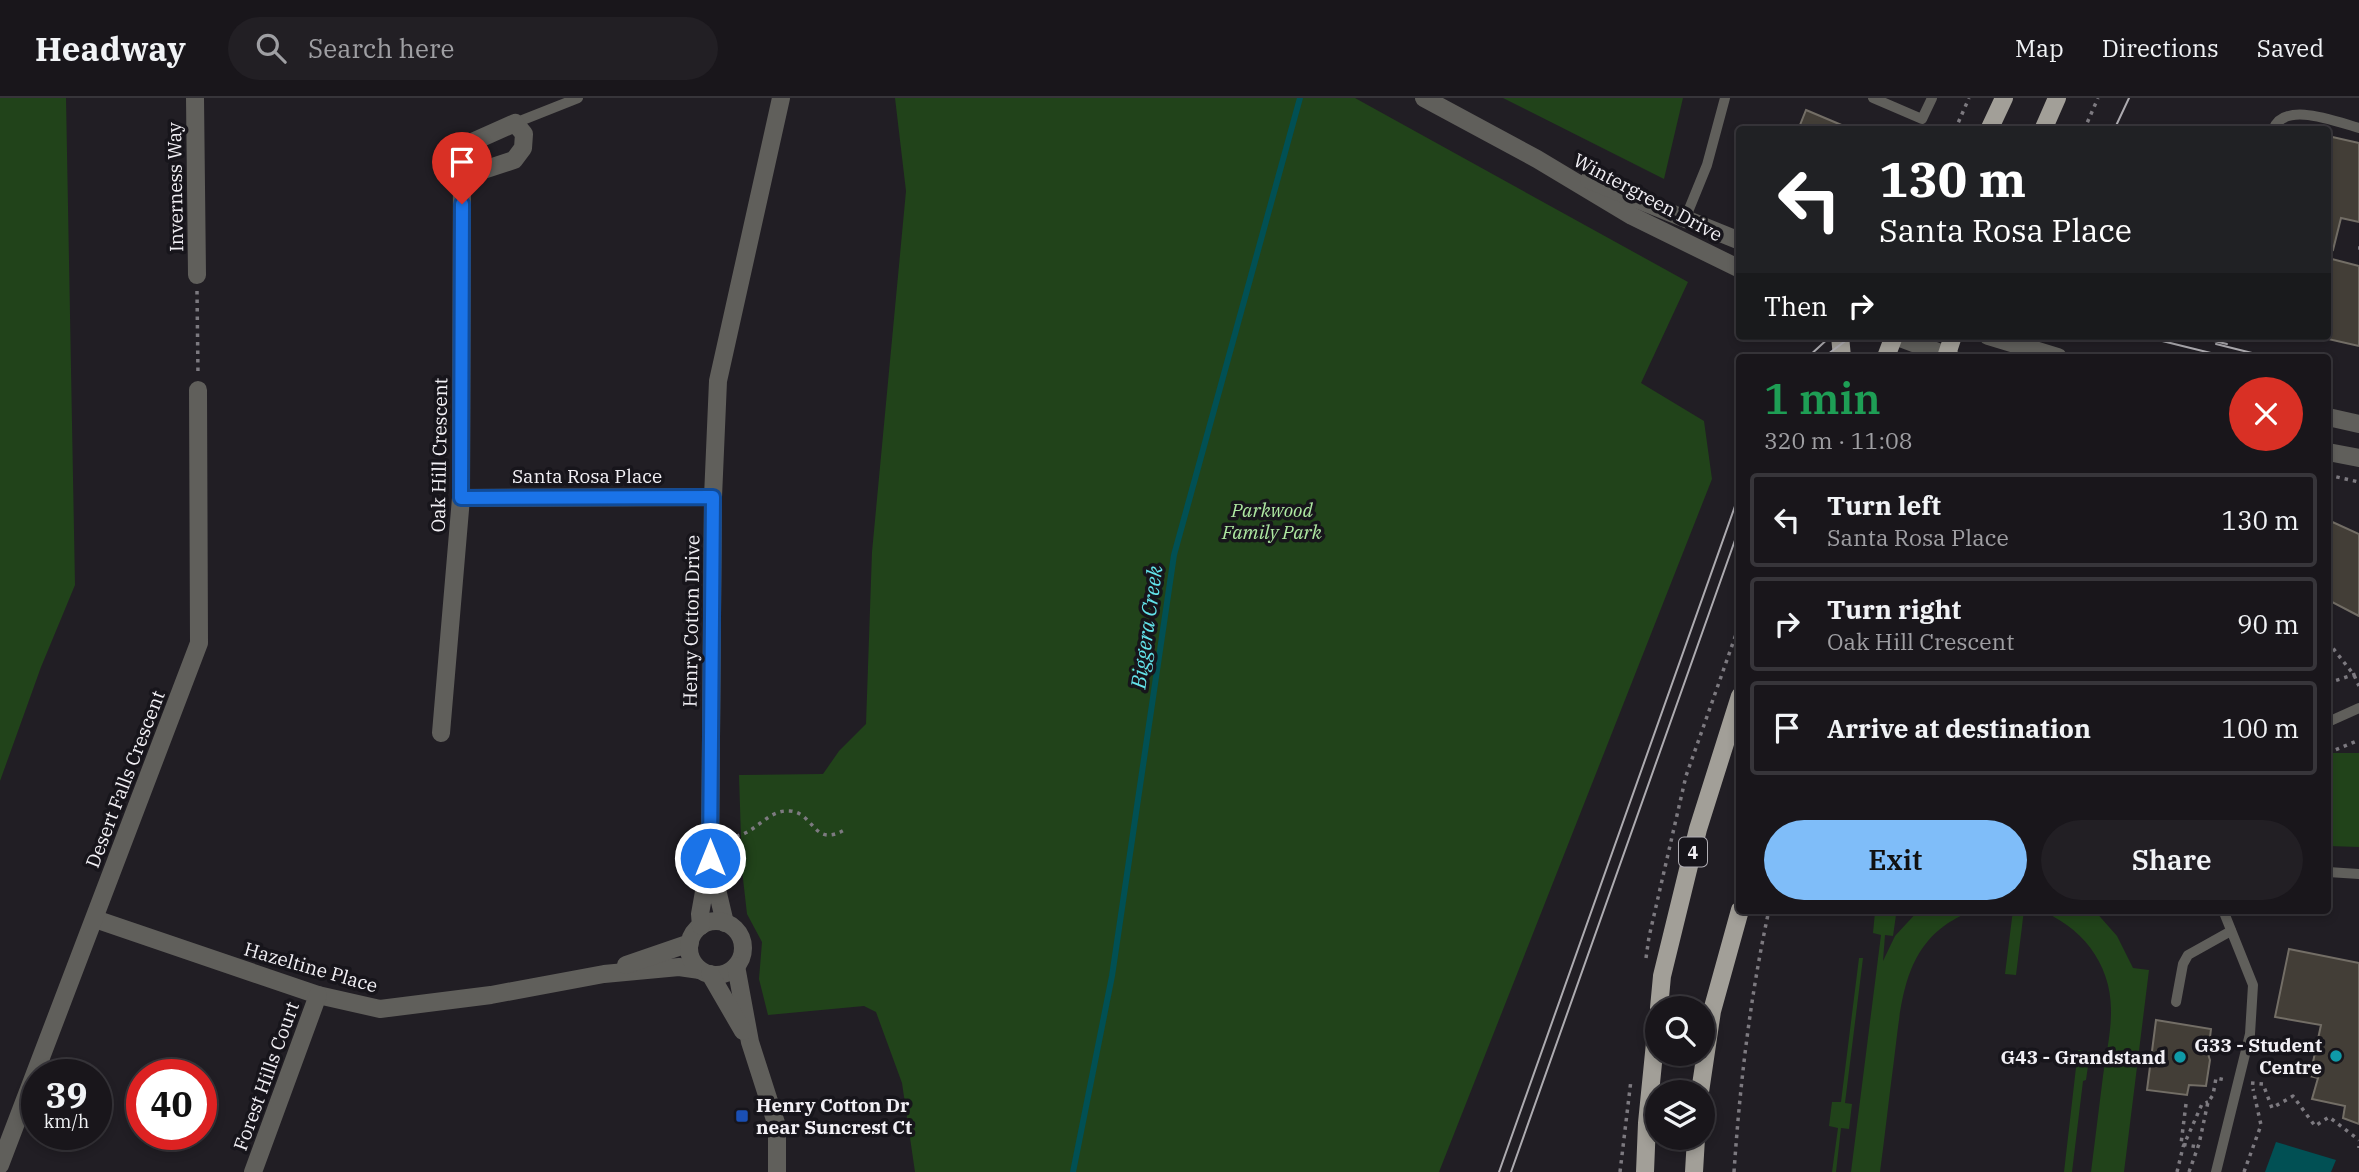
<!DOCTYPE html>
<html lang="en">
<head>
<meta charset="utf-8">
<style>
	:root { --surface:#19161b; --page:#221f24; --text:#f1f3f6; --muted:#9f9fa3; --line:#37353a; --accent:#7fbdf9 }
	body { margin:0; font-family:"IBM Plex Serif",serif; background:var(--page); color:var(--text); height:100vh; display:flex; flex-direction:column; font-size:26px; white-space:nowrap }
	* { box-sizing:border-box; margin:0 }
	p { font-size:23px; color:var(--muted) }
	.icon { flex:none; width:38px; height:38px; fill:none; stroke:currentColor; stroke-width:2; stroke-linecap:round; stroke-linejoin:round }
	.map { position:relative; flex:1; overflow:hidden }
	.details { position:absolute; left:1736px; top:256px; width:595px; height:560px; display:flex; flex-direction:column; background:var(--surface); border-radius:7px; box-shadow:0 4px 10px #0003,0 0 0 2px var(--line) }
	.details>* { flex:none }
	.top-card { position:absolute; left:1736px; top:28px; width:595px; height:214px; border-radius:7px; box-shadow:0 4px 10px #0003,0 0 0 2px var(--line); background:#202124; color:#fff; overflow:hidden }
	.fabs { position:absolute; left:1645px; top:898px; display:grid; gap:14px }
	.fabs a { display:grid; place-items:center; width:70px; height:70px; border-radius:50%; background:var(--surface); box-shadow:0 4px 10px #0003,0 0 0 2px var(--line); font-size:35px }
	.speed { position:absolute; left:21px; top:961px; display:flex; gap:14px; font-size:35px; font-weight:700; text-align:center }
	.speed>* { display:grid; place-content:center; width:91px; height:91px; border-radius:50%; background:var(--surface); box-shadow:0 4px 10px #0003,0 0 0 2px var(--line); line-height:1 }
	.speed small { font-size:18px; font-weight:400 }
	.speed .limit { border:10px solid #d22; background:#fff; color:#111 }
	.pin { position:absolute; display:grid; place-items:center; width:60px; height:60px; color:#fff; margin:-72px -30px; border-radius:50% 50% 50% 0; rotate:-45deg; box-shadow:0 0 7px #0007 }
	.pin .icon { rotate:45deg }
	.me { position:absolute; width:77px; margin:-38px; rotate:0deg; stroke-linejoin:round; filter:drop-shadow(0 0 5px #0008) }
	.turn { display:flex; align-items:center; gap:24px; height:147px; padding:0 28px; font-size:32px }
	.turn .icon { width:91px; height:91px; stroke-width:2.5 }
	.turn b { display:block; font-size:49px; line-height:60px }
	.then { display:flex; align-items:center; height:66px; padding:0 28px; background:#0003; gap:14px; font-size:26px }
	.round { display:grid; place-items:center; flex:none; width:74px; height:74px; border-radius:37px; background:var(--page) }
	.summary { display:flex; align-items:center; justify-content:space-between; height:119px; padding:0 28px }
	h1 { font-size:42px; font-weight:600; line-height:52px; color:#1e9e55 }
	.action { display:flex; gap:14px; margin-top:auto; padding:14px 28px }
	.action a { flex:1; height:80px; border-radius:42px; background:var(--accent); color:#111; font-size:28px; font-weight:600; line-height:80px; text-align:center }
	.action a+a { background:var(--page); color:var(--text) }
	ul { padding:0; list-style:none }
	li { display:flex; align-items:center; gap:21px; height:94px; margin:0 14px 10px; padding:0 14px; border:4px solid var(--line); border-radius:7px }
	li div { flex:1 }
	li b { display:block; font-size:26px }
	li em { font-style:normal }
	header { display:flex; align-items:center; gap:42px; box-sizing:border-box; height:98px; padding:0 35px; background:var(--surface); border-bottom:2px solid var(--line) }
	header strong { font-size:33px }
	nav { display:flex; gap:38px; margin-inline-start:auto; font-size:24px }
	.search { width:490px; height:63px; background:var(--page); display:flex; align-items:center; gap:18px; box-sizing:border-box; padding:0 24px; border-radius:38px; color:var(--muted); font-size:26px }
	.map>svg:first-child { display:block }
	.green { fill:#21431a }
	.water { fill:#015054 }
	.lines { fill:none; stroke-linecap:round; stroke-linejoin:round }
	.stream { stroke:#015054; stroke-width:6 }
	.building { fill:#433e37; stroke:#736e66; stroke-width:2 }
	.path { stroke:#7d7a80; stroke-width:3.5; stroke-dasharray:3.5 5; stroke-linecap:butt }
	.service { stroke:#605f5b; stroke-width:10 }
	.minor { stroke:#605f5b; stroke-width:18 }
	.tertiary { stroke:#605f5b; stroke-width:18 }
	.primary { stroke:#a29f98; stroke-width:18 }
	.tram { stroke:#adabb0; stroke-width:2 }
	.route-casing { stroke:#114b97; stroke-width:18 }
	.route { stroke:#1a73e8; stroke-width:12 }
	.culture-dot { fill:#0f9aa8; stroke:#17151b; stroke-width:2.5 }
	.transit-dot { fill:#1a4fb4; stroke:#17151b; stroke-width:2.5 }
	.labels { text-anchor:middle; dominant-baseline:central; stroke-width:7; stroke-linejoin:round; paint-order:stroke }
	.shield { fill:#17151b; stroke:#b0aeb4; stroke-width:2 }
	.shield-label { font-size:18px; font-weight:bold; fill:#f2f0f5 }
	.street-label { font-size:19px; fill:#f2f0f5; stroke:#17151b }
	.park-label { font-size:19px; font-style:italic; fill:#aee9a2; stroke:#17151b }
	.poi-label { font-size:19px; font-weight:bold; fill:#f2f0f5; stroke:#17151b; text-anchor:end }
	.water-label { font-size:21px; font-style:italic; fill:#63e4eb; stroke:#17151b }
</style>
</head>
<body>
<header>
<strong>Headway</strong>
<div class="search"><svg class="icon" aria-label="search" viewBox="0 0 24 24"><circle cx="10" cy="10" r="6"/><path d="M15 15l6 6"/></svg>Search here</div>
<nav><a>Map</a><a>Directions</a><a>Saved</a></nav>
</header>
<div class="map">
<svg width="2359" height="1074" viewBox="0 0 2359 1074">
	<rect width="100%" height="100%" fill="#211e24"/>
	<!-- green -->
	<g class="green">
		<polygon points="0,0 66,0 75,487 41,569 0,683"/>
		<polygon points="895,0 1355,0 1688,184 1641,285 1704,323 1712,381 1439,1074 915,1074 902,985 876,914 864,908 768,917 759,881 762,844 747,816 742,772 739,677 823,676 839,653 866,626 872,454 906,93"/>
		<polygon points="1503,0 1683,0 1664,81"/>
		<polygon points="2333,655 2359,655 2359,749 2329,748 2328,669 2333,669"/>
		<path d="M1919,812h56c-71,25 -73,86 -81,150 -5,37 -9,75 -14,112h-29l30,-237 -8,-2 2,-21 21,3 -3,21 -8,-1 -2,26 12,-25z"/>
		<polygon points="2013,812 2024,812 2016,877 2005,876"/>
		<path d="M2038,812h56l23,26 16,32 16,2 -25,202h-33c4,-32 8,-64 12,-96 3,-21 8,-43 8,-64 1,-48 -30,-87 -73,-102z"/>
		<polygon points="1859,860 1863,860 1845,1005 1852,1006 1849,1031 1841,1030 1836,1074 1832,1074 1838,1030 1829,1028 1832,1004 1841,1004"/>
		<polygon points="2078,952 2090,954 2086,982 2083,983 2072,1074 2064,1074"/>
	</g>
	<!-- water -->
	<polygon class="water" points="2276,1044 2336,1062 2331,1074 2265,1074"/>
	<g class="lines">
		<!-- stream -->
		<polyline class="stream" points="1073,1074 1112,878 1174,457 1300,0"/>
	</g>
	<!-- building -->
	<g class="building">
		<polygon points="1806,12 1851,31 1851,32 1798,32"/>
		<polygon points="2328,38 2359,45 2359,124 2341,120 2333,152 2328,151"/>
		<polygon points="2328,160 2359,168 2359,248 2328,241"/>
		<polygon points="2328,422 2359,436 2359,518 2328,502"/>
		<polygon points="2289,851 2359,865 2359,1026 2343,1020 2345,1008 2312,1001 2318,980 2310,978 2321,927 2275,919"/>
		<polygon points="2156,922 2211,931 2208,956 2210,962 2206,988 2189,987 2187,997 2147,992"/>
	</g>
	<g class="lines">
		<!-- path -->
		<g class="path">
			<polyline points="1955,32 1969,0"/>
			<polyline points="2084,32 2098,0"/>
			<polyline points="2358,150 2359,150"/>
			<polyline points="197,193 198,276"/>
			<polyline points="2328,377 2359,384"/>
			<polyline points="2328,544 2354,577 2359,588"/>
			<polyline points="2328,585 2359,575"/>
			<polyline points="2328,655 2359,642"/>
			<path d="M736,738c20,-3 32,-27 54,-25 25,2 23,38 56,18"/>
			<polyline points="1646,860 1649,839 1686,678 1740,525"/>
			<polyline points="2251,985 2263,986 2272,1010 2293,998 2315,1028 2329,1019 2359,1042"/>
			<polyline points="2186,1006 2181,1046 2198,1049"/>
			<polyline points="2359,1048 2359,1050"/>
			<polyline points="1620,1074 1631,982"/>
			<path d="M1734,1074c6,-88 16,-175 35,-262"/>
			<polyline points="2177,1074 2183,1049 2202,1006 2208,1004"/>
			<polyline points="2189,1074 2199,1046 2208,1004 2213,997 2216,980 2226,982"/>
			<polyline points="2244,1074 2261,1027 2253,991"/>
		</g>
		<!-- service -->
		<g class="service">
			<polyline points="1873,0 1922,21 1932,0"/>
			<polyline points="515,25 578,0"/>
			<path d="M2273,32c10,-30 64,-8 86,-2"/>
			<polyline points="1685,121 1707,67 1725,0"/>
			<polyline points="2328,624 2359,610"/>
			<polyline points="2328,774 2359,776"/>
			<polyline points="2176,904 2183,866 2188,857 2231,833"/>
			<polyline points="2216,1074 2250,936 2253,887 2223,812"/>
		</g>
		<!-- minor -->
		<g class="minor">
			<polyline points="195,0 197,177"/>
			<polyline points="461,400 713,399"/>
			<polyline points="441,635 461,400 462,65 470,45 515,25 524,36 523,50 514,62 462,79"/>
			<polyline points="95,821 318,897 380,911 491,897 604,876 679,869 700,872"/>
			<polyline points="626,867 690,845"/>
			<polyline points="0,1067 199,545 198,292"/>
			<polyline points="253,1074 318,897"/>
		</g>
		<!-- tertiary -->
		<g class="tertiary">
			<polyline points="1424,0 1537,61 1632,118 1740,171"/>
			<polyline points="1589,82 1740,143"/>
			<polyline points="1895,238 1951,259"/>
			<polyline points="1988,238 2058,259"/>
			<polyline points="2328,319 2359,326"/>
			<polyline points="2328,354 2359,360"/>
			<polyline points="711,766 725,825"/>
			<circle cx="716" cy="850" r="27"/>
			<polyline points="701,828 700,816 710,760 713,399 718,283 781,0"/>
			<polyline points="736,868 750,944 777,1028 777,1074"/>
			<polyline points="710,876 743,933"/>
		</g>
		<!-- primary -->
		<g class="primary">
			<polyline points="1989,32 2004,0"/>
			<polyline points="2043,32 2057,0"/>
			<polyline points="1840,238 1842,259"/>
			<polyline points="1886,259 1894,238"/>
			<polyline points="1946,259 1953,238"/>
			<polyline points="1659,910 1662,878 1698,731 1740,598"/>
			<polyline points="1700,994 1712,913 1740,812"/>
			<polyline points="1645,1074 1647,1025 1657,925"/>
			<polyline points="1694,1074 1696,1040"/>
		</g>
		<!-- tram -->
		<g class="tram">
			<polyline points="2114,32 2129,0"/>
			<polyline points="2142,238 2227,259"/>
			<polyline points="2193,238 2227,246"/>
			<polyline points="2216,246 2256,256"/>
			<polyline points="1808,259 1831,238"/>
			<polyline points="1824,259 1852,238"/>
			<polyline points="1499,1074 1740,394"/>
			<polyline points="1511,1074 1740,428"/>
		</g>
	</g>
	<g class="lines">
		<!-- route casing -->
		<g class="route-casing">
			<polyline id="route" points="462,106 461,400 713,399 710,760"/>
		</g>
		<!-- route -->
		<use href="#route" class="route"/>
	</g>
	<!-- markers -->
	<g class="culture-dot">
		<circle cx="2336" cy="958" r="7"/>
		<circle cx="2180" cy="959" r="7"/>
	</g>
	<rect class="transit-dot" x="735" y="1011" width="14" height="14" rx="3.5"/>
	<g class="labels">
		<!-- shield labels -->
		<rect class="shield" x="1679" y="739.5" width="28" height="29" rx="5"/>
		<g class="shield-label">
			<text x="1693" y="754">4</text>
		</g>
		<!-- street labels -->
		<g class="street-label">
			<text transform="translate(175 89) rotate(-91)">Inverness Way</text>
			<text transform="translate(1648 99) rotate(28)">Wintergreen Drive</text>
			<text transform="translate(439 357) rotate(-89)">Oak Hill Crescent</text>
			<text x="587" y="378">Santa Rosa Place</text>
			<text transform="translate(691 523) rotate(-89)">Henry Cotton Drive</text>
			<text transform="translate(125 681) rotate(-69)">Desert Falls Crescent</text>
			<text transform="translate(311 869) rotate(16)">Hazeltine Place</text>
			<text transform="translate(266 978) rotate(-70)">Forest Hills Court</text>
		</g>
		<!-- park labels -->
		<g class="park-label">
			<text x="1272" y="412">Parkwood<tspan x="1272" dy="22">Family Park</tspan></text>
		</g>
		<!-- poi labels -->
		<g class="poi-label">
			<text x="2322" y="947">G33 - Student<tspan x="2322" dy="22">Centre</tspan></text>
			<text x="2166" y="959">G43 - Grandstand</text>
			<text x="756" y="1007" text-anchor="start">Henry Cotton Dr<tspan x="756" dy="22">near Suncrest Ct</tspan></text>
		</g>
		<!-- water labels -->
		<g class="water-label">
			<text transform="translate(1146 529) rotate(-82)">Biggera Creek</text>
		</g>
	</g>
</svg>
<div class="fabs">
<a><svg class="icon" aria-label="search" viewBox="0 0 24 24"><circle cx="10" cy="10" r="6"/><path d="M15 15l6 6"/></svg></a>
<a><svg class="icon" aria-label="layers" viewBox="0 0 24 24"><path d="M12 4l9 5-9 5-9-5zM3 14l9 5 9-5"/></svg></a>
</div>
<div class="speed"><div>39<small>km/h</small></div><div class="limit">40</div></div>
<div class="pin" style="left:462px;top:106px;background:#d93025"><svg class="icon" aria-label="arrive" viewBox="0 0 24 24"><path d="M6 21V4h12l-3 4 3 4H6"/></svg></div>
<svg class="me" style="left:710px;top:760px" viewBox="-20 -20 40 40"><circle r="17" fill="#1a73e8" stroke="#fff" stroke-width="3"/><path d="M0-11L8 9 0 5-8 9z" fill="#fff"/></svg>
<div class="top-card">
<div class="turn"><svg class="icon" aria-label="left" viewBox="0 0 24 24"><path d="M17 20v-9H6M10 6l-5 5 5 5"/></svg><div><b>130 m</b>Santa Rosa Place</div></div>
<div class="then">Then<svg class="icon" aria-label="right" viewBox="0 0 24 24"><path d="M7 20v-9h11M14 6l5 5-5 5"/></svg></div>
</div>
<section class="details">
<div class="summary"><div><h1>1 min</h1><p>320 m · 11:08</p></div><a class="round" style="background:#d93025;color:#fff"><svg class="icon" aria-label="close" viewBox="0 0 24 24"><path d="M6 6l12 12M18 6L6 18"/></svg></a></div>
<ul>
<li><svg class="icon" aria-label="left" viewBox="0 0 24 24"><path d="M17 20v-9H6M10 6l-5 5 5 5"/></svg><div><b>Turn left</b><p>Santa Rosa Place</p></div><em>130 m</em></li>
<li><svg class="icon" aria-label="right" viewBox="0 0 24 24"><path d="M7 20v-9h11M14 6l5 5-5 5"/></svg><div><b>Turn right</b><p>Oak Hill Crescent</p></div><em>90 m</em></li>
<li><svg class="icon" aria-label="arrive" viewBox="0 0 24 24"><path d="M6 21V4h12l-3 4 3 4H6"/></svg><div><b>Arrive at destination</b></div><em>100 m</em></li>
</ul>
<div class="action"><a>Exit</a><a>Share</a></div>
</section>
</div>
</body>
</html>
